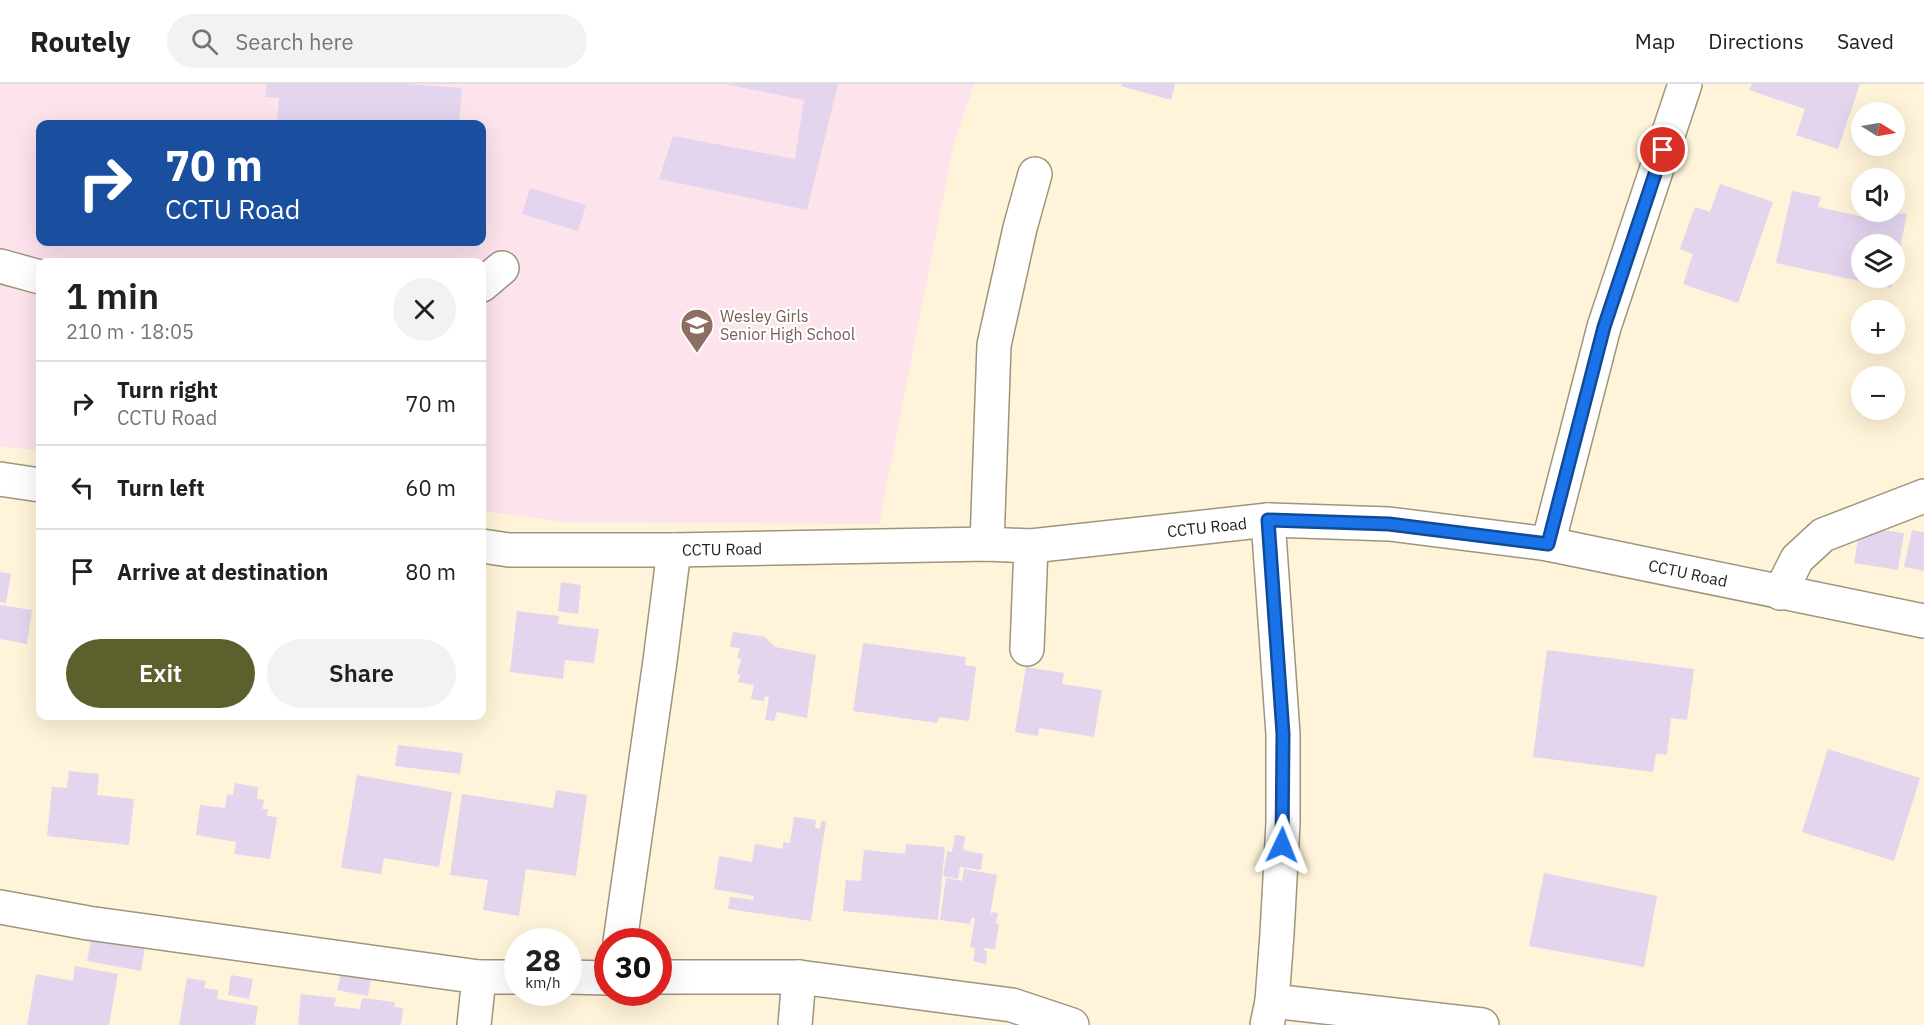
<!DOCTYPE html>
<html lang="en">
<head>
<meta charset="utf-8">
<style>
	:root { --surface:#fff; --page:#f2f2f2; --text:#202124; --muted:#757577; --line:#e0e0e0; --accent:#5b602d }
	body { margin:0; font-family:"IBM Plex Sans",sans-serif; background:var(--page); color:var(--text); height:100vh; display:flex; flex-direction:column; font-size:22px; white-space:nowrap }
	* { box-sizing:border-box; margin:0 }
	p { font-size:20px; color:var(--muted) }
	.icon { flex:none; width:33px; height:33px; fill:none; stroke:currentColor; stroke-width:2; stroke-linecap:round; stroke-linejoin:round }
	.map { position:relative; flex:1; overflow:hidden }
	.sheet { position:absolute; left:36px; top:174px; width:450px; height:462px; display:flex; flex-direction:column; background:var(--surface); border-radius:12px; box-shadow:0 6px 24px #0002 }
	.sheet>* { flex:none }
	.guide { position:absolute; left:36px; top:36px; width:450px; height:126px; border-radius:12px; box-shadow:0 6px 24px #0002; background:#1a4fa0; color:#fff; overflow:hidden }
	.needle { width:39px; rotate:101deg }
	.fabs { position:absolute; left:1851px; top:18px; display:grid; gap:12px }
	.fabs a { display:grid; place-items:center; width:54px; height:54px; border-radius:50%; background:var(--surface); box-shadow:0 6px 24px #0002; font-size:30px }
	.speed { position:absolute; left:504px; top:844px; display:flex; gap:12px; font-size:30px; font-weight:700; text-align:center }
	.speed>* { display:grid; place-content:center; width:78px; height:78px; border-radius:50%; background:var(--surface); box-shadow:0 6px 24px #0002; line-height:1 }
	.speed small { font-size:15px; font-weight:400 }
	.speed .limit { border:9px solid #d22; background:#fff; color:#111 }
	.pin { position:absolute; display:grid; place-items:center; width:51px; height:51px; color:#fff; margin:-26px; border:3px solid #fff; border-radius:50%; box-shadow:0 2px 6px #0007 }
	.me { position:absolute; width:66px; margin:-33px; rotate:2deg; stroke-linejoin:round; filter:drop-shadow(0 0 4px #0008) }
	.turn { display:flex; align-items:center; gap:21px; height:126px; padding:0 30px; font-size:27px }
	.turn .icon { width:78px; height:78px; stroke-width:2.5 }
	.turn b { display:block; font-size:42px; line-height:51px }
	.round { display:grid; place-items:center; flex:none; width:63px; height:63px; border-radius:32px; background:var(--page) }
	.headline { display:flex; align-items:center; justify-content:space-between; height:102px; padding:0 30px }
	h1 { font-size:36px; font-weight:600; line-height:45px }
	.action { display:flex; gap:12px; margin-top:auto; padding:12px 30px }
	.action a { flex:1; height:69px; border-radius:36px; background:var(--accent); color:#fff; font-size:24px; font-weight:600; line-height:69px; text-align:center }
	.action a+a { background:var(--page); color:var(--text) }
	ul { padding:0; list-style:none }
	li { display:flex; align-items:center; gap:18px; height:84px; padding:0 30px; border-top:2px solid var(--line) }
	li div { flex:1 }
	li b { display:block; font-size:22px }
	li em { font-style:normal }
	header { display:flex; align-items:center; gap:36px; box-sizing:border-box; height:84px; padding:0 30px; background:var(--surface); border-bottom:2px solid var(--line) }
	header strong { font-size:28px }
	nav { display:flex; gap:33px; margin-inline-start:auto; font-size:21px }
	.search { width:420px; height:54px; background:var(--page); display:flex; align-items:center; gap:15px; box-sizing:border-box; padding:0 21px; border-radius:33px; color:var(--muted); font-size:22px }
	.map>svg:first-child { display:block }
	.education { fill:#fce3ec; fill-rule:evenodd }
	.building { fill:#e3d5ee }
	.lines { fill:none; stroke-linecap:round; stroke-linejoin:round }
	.minor-casing { stroke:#9f957c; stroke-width:36 }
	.tertiary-casing { stroke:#9f957c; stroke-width:36 }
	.minor { stroke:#fff; stroke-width:33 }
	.tertiary { stroke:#fff; stroke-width:33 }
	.route-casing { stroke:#114b97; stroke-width:15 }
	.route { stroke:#1a73e8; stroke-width:10 }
	.labels { text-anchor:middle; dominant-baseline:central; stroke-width:4.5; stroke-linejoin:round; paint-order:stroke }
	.education-label { font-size:16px; fill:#785e54; stroke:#fff; text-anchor:start }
	.street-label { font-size:16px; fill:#231f16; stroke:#fff }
</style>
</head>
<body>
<header>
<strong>Routely</strong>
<div class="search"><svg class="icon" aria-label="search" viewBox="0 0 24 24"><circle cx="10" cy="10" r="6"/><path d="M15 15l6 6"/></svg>Search here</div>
<nav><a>Map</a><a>Directions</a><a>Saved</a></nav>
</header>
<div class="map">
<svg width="1924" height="941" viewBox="0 0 1924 941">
	<rect width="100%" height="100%" fill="#fff4d9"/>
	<!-- education -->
	<path class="education" d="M0,0h974l-20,59 -75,381 -315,-2 -82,-11v-249h-442v189l-40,-5zM40,40h442v118h-442z"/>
	<!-- building -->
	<g class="building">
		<polygon points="267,0 408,0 462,4 459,40 277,40 279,14 265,13"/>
		<polygon points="725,0 838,0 807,126 659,95 673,52 795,75 804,16"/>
		<polygon points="1121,0 1175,0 1171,16 1121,2"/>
		<polygon points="1752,0 1860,0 1838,65 1796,51 1805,25 1749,6"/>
		<polygon points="1720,100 1773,118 1738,219 1683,200 1693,170 1680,165 1695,123 1710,128"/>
		<polygon points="530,104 586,121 578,147 522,130"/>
		<polygon points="1792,107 1821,113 1818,123 1878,136 1880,128 1907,130 1896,184 1894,160 1862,160 1862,194 1894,194 1891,204 1776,179"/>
		<polygon points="1860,443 1904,449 1898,486 1854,479"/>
		<polygon points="1912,446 1924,448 1924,487 1904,483"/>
		<polygon points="0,488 11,490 6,519 0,518"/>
		<polygon points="561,498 581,501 578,530 558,527"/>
		<polygon points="0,521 32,526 27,560 0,555"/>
		<polygon points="517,527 559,532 558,540 599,545 594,579 565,576 563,595 510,588"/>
		<polygon points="733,548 765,553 775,563 816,571 807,634 777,628 774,637 765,636 769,613 765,612 764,617 751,615 754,601 738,598 740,591 737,590 741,575 737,574 740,564 730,563"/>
		<polygon points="863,559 966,573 965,581 976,583 969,637 939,633 937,639 853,627"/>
		<polygon points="1547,566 1694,585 1687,636 1671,634 1667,671 1656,670 1653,688 1533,673"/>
		<polygon points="1026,583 1064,589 1062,600 1102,606 1094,653 1039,644 1038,652 1015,648"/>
		<polygon points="398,661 463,669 460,690 395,682"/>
		<polygon points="1828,665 1920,694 1894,777 1802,748"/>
		<polygon points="69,687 99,690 97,711 134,715 129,761 47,752 52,703 67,704"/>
		<polygon points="357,691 452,708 439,783 384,774 381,790 341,784"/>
		<polygon points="235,699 258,703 257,715 264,716 262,725 268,725 267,732 277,733 270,775 234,770 236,758 196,751 200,721 225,724 227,710 233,711"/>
		<polygon points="556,706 587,711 576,792 526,785 519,832 483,826 488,796 450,791 462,710 553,724"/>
		<polygon points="794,733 816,736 815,744 820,745 821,737 826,737 811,837 728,825 730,813 753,816 754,812 714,805 719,772 752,778 755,760 783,765 783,758 790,759"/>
		<polygon points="955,751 965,752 963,766 983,770 981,786 960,783 958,795 943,792 947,767 952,768"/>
		<polygon points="906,760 945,763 938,836 843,827 846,796 861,797 864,766 905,770"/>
		<polygon points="964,785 997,791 990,832 992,828 998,829 996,840 999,840 995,865 984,864 984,866 987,867 986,880 973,877 975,864 970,863 975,835 972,834 973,829 970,840 940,836 946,794 962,797"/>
		<polygon points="1544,789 1657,812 1644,883 1529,862"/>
		<polygon points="93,846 146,857 141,887 87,877"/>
		<polygon points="75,882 118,890 109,941 27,941 36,890 73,897"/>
		<polygon points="342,886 366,891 366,895 371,896 368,912 337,906"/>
		<polygon points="231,891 253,895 249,915 228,911"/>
		<polygon points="187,894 206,897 204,904 218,906 217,915 258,922 255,941 179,941"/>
		<polygon points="301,910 336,914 334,922 360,925 362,914 395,918 394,923 403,924 401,941 298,941"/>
	</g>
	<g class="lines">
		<!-- minor casing -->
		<g class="minor-casing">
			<g id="minor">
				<polyline points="0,182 40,193"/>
				<polyline points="482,201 502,184"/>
				<polyline points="987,460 994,261 1020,144 1035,90"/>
				<polyline points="1548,460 1604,243 1685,0"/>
				<polyline points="1780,509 1797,475 1823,451 1924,412"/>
				<polyline points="1027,565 1031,462"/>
				<polyline points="0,823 88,839 479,893 474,941"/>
				<polyline points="620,858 660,577 674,466"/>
				<polyline points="479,893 518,893"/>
				<polyline points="568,893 608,894"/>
				<polyline points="658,893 799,893 1012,921 1072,941"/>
				<polyline points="1272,917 1482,941"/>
				<polyline points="795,941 799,893"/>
				<polyline points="1267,941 1272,917 1277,850 1283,739 1283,650 1268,436"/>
			</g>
		</g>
		<!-- tertiary casing -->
		<g class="tertiary-casing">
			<g id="tertiary">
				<polyline points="0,395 40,401"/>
				<polyline points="482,462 509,466 674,466 987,460 1031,462 1268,436 1389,440 1548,460 1924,537"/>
			</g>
		</g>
		<!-- minor -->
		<use href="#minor" class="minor"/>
		<!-- tertiary -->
		<use href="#tertiary" class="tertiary"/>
	</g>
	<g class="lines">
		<!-- route casing -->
		<g class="route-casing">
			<polyline id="route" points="1282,761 1283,650 1268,436 1389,440 1548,460 1604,243 1663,66"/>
		</g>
		<!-- route -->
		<use href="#route" class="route"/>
	</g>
	<!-- icons -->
	<defs>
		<g id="school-pin" transform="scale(1.725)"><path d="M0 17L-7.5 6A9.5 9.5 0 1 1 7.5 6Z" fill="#8d6e63" stroke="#fff"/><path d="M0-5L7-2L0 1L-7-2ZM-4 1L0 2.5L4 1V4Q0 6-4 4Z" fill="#fff"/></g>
	</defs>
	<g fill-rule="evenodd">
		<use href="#school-pin" x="697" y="241"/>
	</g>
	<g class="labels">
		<!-- education labels -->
		<g class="education-label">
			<text x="720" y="232">Wesley Girls<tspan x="720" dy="18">Senior High School</tspan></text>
		</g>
		<!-- street labels -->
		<g class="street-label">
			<text transform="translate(1207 443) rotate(-6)">CCTU Road</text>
			<text transform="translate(722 465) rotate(-1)">CCTU Road</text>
			<text transform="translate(1688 489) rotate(12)">CCTU Road</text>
		</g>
	</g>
</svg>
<div class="fabs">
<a><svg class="needle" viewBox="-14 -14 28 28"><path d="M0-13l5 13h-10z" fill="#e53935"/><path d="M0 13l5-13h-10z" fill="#757577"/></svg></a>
<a><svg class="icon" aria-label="sound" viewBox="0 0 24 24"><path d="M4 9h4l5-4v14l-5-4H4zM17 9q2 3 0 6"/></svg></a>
<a><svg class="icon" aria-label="layers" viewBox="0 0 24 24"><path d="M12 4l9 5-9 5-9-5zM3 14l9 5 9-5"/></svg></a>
<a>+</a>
<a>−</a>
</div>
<div class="speed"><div>28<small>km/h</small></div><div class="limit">30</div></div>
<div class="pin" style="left:1663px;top:66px;background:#d93025"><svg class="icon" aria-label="arrive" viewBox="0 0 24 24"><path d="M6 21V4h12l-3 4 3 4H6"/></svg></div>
<svg class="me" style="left:1282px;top:761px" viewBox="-20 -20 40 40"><path d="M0-17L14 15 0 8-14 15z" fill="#1a73e8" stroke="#fff" stroke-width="4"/></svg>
<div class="guide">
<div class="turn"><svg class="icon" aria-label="right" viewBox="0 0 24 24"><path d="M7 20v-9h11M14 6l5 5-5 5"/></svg><div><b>70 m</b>CCTU Road</div></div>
</div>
<section class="sheet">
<div class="headline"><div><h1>1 min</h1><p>210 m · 18:05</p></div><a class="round"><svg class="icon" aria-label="close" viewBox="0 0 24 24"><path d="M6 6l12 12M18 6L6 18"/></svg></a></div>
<ul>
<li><svg class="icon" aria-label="right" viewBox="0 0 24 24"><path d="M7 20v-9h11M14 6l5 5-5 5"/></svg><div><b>Turn right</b><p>CCTU Road</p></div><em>70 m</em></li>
<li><svg class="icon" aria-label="left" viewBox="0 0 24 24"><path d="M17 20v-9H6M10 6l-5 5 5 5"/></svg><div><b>Turn left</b></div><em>60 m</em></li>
<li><svg class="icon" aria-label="arrive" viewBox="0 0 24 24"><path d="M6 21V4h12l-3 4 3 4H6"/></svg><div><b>Arrive at destination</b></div><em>80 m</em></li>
</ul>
<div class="action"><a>Exit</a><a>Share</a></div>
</section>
</div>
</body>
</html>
